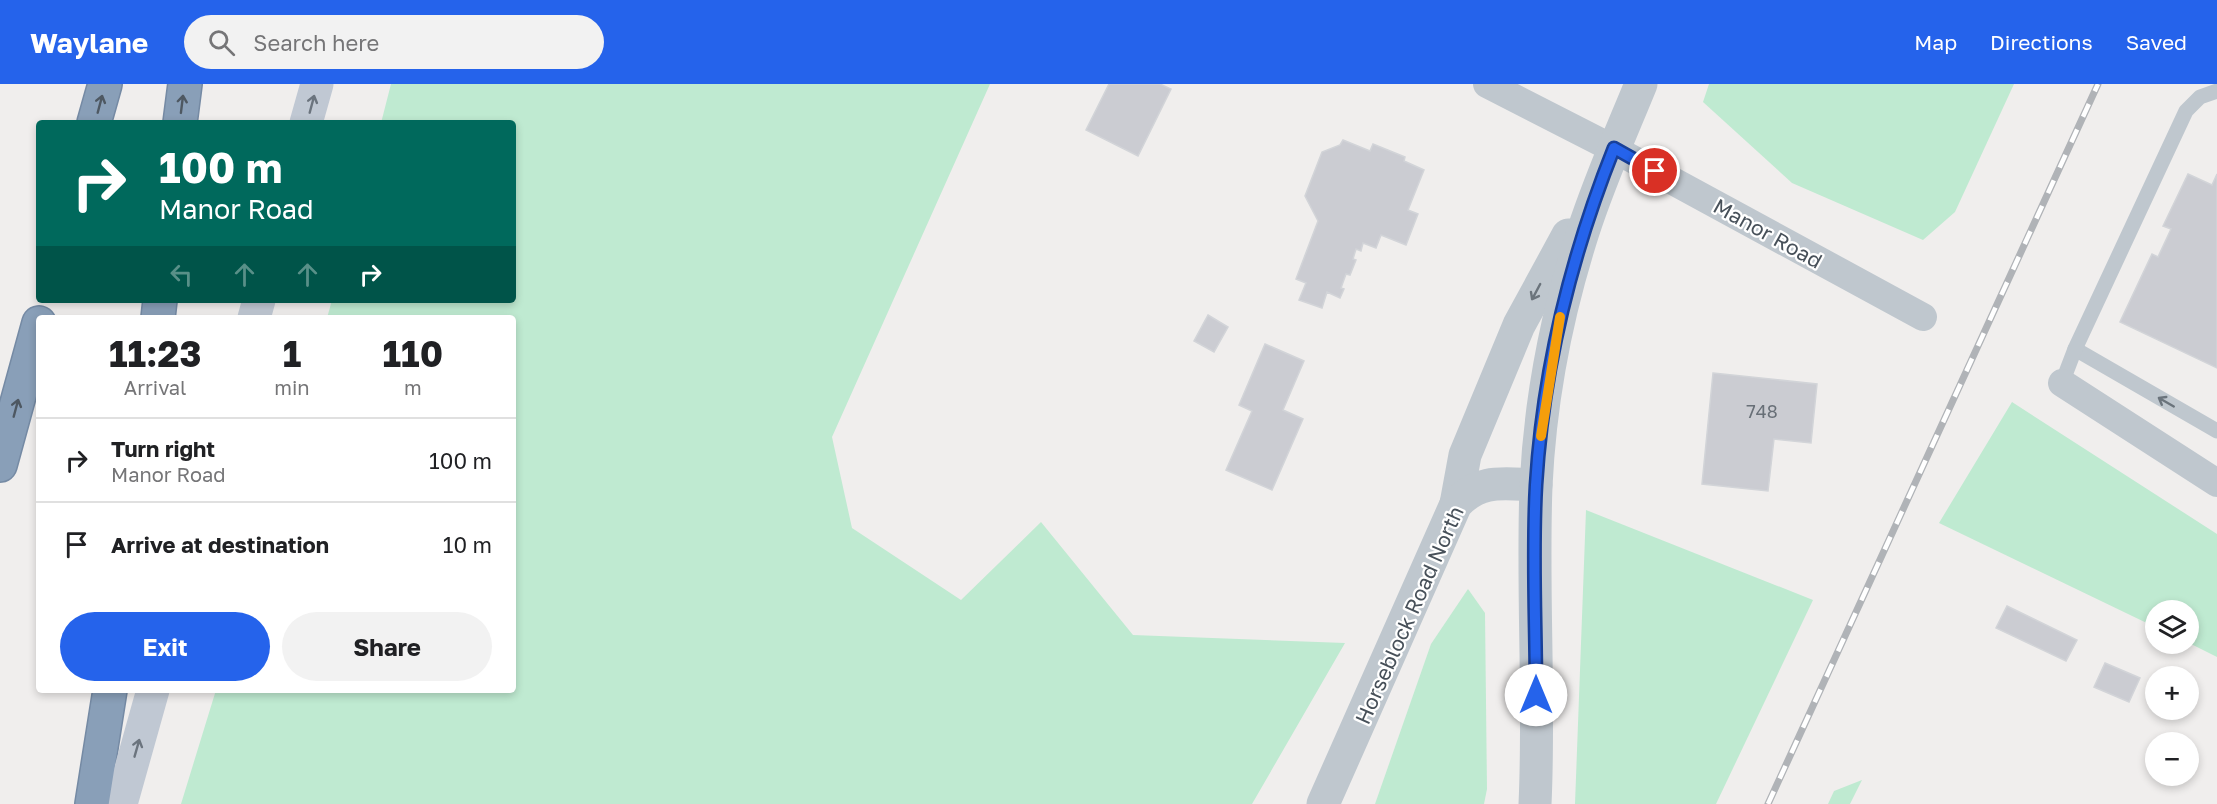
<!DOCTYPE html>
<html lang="en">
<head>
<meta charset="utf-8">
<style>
	:root { --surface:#fff; --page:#f2f2f2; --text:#202124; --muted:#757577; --line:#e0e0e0; --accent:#2563eb }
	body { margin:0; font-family:"Golos Text",sans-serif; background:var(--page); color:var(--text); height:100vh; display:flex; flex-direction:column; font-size:22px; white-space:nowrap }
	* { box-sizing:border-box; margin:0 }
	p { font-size:20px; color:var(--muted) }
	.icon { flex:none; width:33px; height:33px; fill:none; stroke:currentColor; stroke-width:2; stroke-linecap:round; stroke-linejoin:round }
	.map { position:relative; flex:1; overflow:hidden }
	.sheet { position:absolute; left:36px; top:231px; width:480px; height:378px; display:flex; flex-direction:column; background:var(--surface); border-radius:6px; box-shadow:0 3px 9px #0003 }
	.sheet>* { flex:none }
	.hud { position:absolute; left:36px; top:36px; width:480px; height:183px; border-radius:6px; box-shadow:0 3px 9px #0003; background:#00695c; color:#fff; overflow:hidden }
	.buttons { position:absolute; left:2145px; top:516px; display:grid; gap:12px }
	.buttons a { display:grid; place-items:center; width:54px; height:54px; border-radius:50%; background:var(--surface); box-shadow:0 3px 9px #0003; font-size:30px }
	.pin { position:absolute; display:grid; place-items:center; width:51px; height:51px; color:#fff; margin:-26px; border:3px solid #fff; border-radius:50%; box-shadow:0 2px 6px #0007 }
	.me { position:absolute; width:66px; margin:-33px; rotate:0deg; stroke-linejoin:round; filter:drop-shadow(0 0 4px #0008) }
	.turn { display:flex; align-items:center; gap:21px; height:126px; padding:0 24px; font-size:27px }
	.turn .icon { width:78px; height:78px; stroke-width:2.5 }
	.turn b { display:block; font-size:42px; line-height:51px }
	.lanes { display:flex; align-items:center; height:57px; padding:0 24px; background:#0003; justify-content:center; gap:30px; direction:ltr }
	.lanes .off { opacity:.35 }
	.eta { display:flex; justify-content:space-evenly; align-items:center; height:102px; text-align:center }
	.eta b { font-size:36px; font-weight:700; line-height:42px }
	.button { display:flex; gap:12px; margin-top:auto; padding:12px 24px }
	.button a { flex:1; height:69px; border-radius:36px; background:var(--accent); color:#fff; font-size:24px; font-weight:700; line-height:69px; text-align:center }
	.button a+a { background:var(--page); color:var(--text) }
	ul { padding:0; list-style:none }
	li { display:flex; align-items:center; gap:18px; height:84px; padding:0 24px; border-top:2px solid var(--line) }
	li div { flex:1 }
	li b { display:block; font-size:22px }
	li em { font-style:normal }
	header { display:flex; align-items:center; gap:36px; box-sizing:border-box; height:84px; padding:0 30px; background:var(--accent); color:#fff }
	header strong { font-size:28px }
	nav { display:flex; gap:33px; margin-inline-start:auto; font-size:21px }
	.search { width:420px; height:54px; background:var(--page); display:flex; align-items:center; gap:15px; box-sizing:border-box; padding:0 21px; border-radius:33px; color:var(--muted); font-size:22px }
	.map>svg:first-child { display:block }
	.green { fill:#bfead1 }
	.building { fill:#cbccd2; stroke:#d2d4d8; stroke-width:1.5 }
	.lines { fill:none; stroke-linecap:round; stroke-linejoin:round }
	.motorway-casing { stroke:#758aa4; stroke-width:36 }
	.service { stroke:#bfc7ce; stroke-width:15 }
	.minor { stroke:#bfc7ce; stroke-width:28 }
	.tertiary { stroke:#bfc7ce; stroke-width:33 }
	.secondary { stroke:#c0c8d3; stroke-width:33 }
	.motorway { stroke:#899fb8; stroke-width:33 }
	.rail-casing { stroke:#b0b3b7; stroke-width:7 }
	.rail { stroke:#fff; stroke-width:4.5; stroke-dasharray:14; stroke-linecap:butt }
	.oneway { stroke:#4e5862 }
	.oneway2 { stroke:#6b747e }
	.oneway3 { stroke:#6b747c }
	.route-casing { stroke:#184099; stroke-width:15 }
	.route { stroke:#2563eb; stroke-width:10 }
	.slow { stroke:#f59e0b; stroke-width:10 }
	.labels { text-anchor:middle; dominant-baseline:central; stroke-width:4.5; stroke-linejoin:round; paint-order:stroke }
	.number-label { font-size:18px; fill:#686f77 }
	.street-label { font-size:21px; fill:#475059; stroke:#fff }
</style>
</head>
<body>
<header>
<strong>Waylane</strong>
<div class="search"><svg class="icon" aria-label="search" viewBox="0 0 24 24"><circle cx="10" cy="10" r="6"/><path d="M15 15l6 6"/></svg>Search here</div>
<nav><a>Map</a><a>Directions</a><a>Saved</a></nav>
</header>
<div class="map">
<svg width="2217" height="720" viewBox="0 0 2217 720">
	<rect width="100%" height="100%" fill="#f0eeed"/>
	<!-- green -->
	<g class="green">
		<polygon points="391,0 990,0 832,353 852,444 961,516 1041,438 1133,551 1345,559 1252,720 181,720 216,606 513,606 513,234 327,234 332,216 513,216 513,39 381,39"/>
		<polygon points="1709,0 2014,0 1955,128 1923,156 1792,99 1703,18"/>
		<polygon points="2012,318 2217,450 2217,573 2189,559 2188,526 2156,526 2155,543 1939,439"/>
		<polygon points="1586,426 1813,516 1716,720 1575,720"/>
		<polygon points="1468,505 1485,529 1487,705 1484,720 1375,720 1431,560"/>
		<polygon points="1862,696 1850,720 1828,720 1834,707"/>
	</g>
	<!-- building -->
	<g class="building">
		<polygon points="1109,0 1160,0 1171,5 1138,72 1086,46"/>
		<polygon points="1343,56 1370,67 1373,60 1405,73 1404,77 1424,86 1408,126 1418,130 1406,161 1381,151 1376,164 1363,159 1361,167 1356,165 1353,175 1356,176 1350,191 1346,190 1341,204 1344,205 1340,214 1327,208 1322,224 1299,216 1306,199 1296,195 1318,137 1305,112 1322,68 1340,61"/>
		<polygon points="2188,90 2212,101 2217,90 2217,284 2120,238 2152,170 2158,173 2171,145 2163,142"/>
		<polygon points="1208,231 1228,243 1214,268 1194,257"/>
		<polygon points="1265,260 1304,277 1283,326 1303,335 1272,406 1226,386 1252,327 1239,321"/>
		<polygon points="1713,289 1817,300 1811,359 1774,355 1768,407 1702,400"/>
		<polygon points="2007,522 2077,556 2066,577 1996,544"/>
		<polygon points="2105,579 2140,594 2129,618 2094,603"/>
	</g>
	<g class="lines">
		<!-- motorway casing -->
		<g class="motorway-casing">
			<g id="motorway">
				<polyline points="94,39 105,0"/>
				<polyline points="180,39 185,0"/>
				<polyline points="158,234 160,216"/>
				<polyline points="0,381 39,239"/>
				<polyline points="92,720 110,606"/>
			</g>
		</g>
		<!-- service -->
		<g class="service">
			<polyline points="2075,265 2217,347"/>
			<polyline points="2062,299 2075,265 2186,27 2200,13 2217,7"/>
		</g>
		<!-- minor -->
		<g class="minor">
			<polyline points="1487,0 1614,65 1923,233"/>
			<polyline points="2062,299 2217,399"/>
		</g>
		<!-- tertiary -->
		<g class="tertiary">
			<polyline points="1456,420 1465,371 1519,241 1568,151"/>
			<path d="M1323,720l133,-300c25,-26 47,-20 80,-19"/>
			<path d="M1535,720c5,-106 -3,-212 1,-318 4,-85 21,-173 47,-254 16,-50 38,-99 58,-148"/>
		</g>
		<!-- secondary -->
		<g class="secondary">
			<polyline points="306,39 317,0"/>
			<polyline points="254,234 259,216"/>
			<polyline points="121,720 153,606"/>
		</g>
		<!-- motorway -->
		<use href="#motorway" class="motorway"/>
		<!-- rail casing -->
		<g class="rail-casing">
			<polyline id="rail" points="1768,720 2098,0"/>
		</g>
		<!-- rail -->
		<use href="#rail" class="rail"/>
	</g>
	<!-- one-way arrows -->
	<defs><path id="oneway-shaft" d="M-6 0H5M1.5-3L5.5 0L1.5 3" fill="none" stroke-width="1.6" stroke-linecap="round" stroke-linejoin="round" transform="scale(1.5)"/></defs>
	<g class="oneway">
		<use href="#oneway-shaft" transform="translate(100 20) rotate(-75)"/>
		<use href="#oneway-shaft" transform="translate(182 20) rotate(-83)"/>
		<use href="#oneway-shaft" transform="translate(16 324) rotate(-75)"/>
	</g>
	<g class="oneway2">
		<use href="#oneway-shaft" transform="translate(312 20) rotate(-75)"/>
		<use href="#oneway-shaft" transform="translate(137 664) rotate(-74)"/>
	</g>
	<g class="oneway3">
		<use href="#oneway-shaft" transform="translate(1536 208) rotate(118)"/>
		<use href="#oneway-shaft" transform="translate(2166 318) rotate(-150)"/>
	</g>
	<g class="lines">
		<!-- route casing -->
		<g class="route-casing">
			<path id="route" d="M1536,611c0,-70 -4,-141 0,-210 7,-116 35,-229 78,-337l41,23"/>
		</g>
		<!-- route -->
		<use href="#route" class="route"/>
		<!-- slow -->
		<polyline class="slow" points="1541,352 1560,233"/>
	</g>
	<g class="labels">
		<!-- number labels -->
		<g class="number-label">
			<text x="1762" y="327">748</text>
		</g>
		<!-- street labels -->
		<g class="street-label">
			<text transform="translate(1768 149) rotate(29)">Manor Road</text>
			<text transform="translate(1409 531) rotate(-66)">Horseblock Road North</text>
		</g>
	</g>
</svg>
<div class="buttons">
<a><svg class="icon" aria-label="layers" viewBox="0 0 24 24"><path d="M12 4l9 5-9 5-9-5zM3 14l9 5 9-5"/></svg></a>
<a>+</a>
<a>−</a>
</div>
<div class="pin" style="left:1655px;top:87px;background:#d93025"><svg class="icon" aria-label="arrive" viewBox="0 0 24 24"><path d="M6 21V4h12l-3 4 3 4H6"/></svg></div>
<svg class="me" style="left:1536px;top:611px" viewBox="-20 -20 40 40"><circle r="19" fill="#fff"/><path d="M0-13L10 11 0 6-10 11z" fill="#2563eb"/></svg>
<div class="hud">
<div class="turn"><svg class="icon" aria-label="right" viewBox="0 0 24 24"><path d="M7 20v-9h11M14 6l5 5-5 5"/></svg><div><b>100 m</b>Manor Road</div></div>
<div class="lanes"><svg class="icon off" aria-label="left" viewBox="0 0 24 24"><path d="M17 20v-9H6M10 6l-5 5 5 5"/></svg><svg class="icon off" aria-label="ahead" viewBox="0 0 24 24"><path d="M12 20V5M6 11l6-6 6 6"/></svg><svg class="icon off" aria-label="ahead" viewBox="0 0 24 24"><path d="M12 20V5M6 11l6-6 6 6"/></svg><svg class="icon" aria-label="right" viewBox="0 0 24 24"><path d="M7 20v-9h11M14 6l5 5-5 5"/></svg></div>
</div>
<section class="sheet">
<div class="eta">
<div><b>11:23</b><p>Arrival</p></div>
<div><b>1</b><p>min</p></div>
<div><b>110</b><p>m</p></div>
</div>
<ul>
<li><svg class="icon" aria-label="right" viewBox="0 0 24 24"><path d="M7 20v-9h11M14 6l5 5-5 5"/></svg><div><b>Turn right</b><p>Manor Road</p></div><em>100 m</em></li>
<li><svg class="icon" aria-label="arrive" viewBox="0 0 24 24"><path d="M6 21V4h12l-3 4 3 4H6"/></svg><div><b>Arrive at destination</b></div><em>10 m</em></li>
</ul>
<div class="button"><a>Exit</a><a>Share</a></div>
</section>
</div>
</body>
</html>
